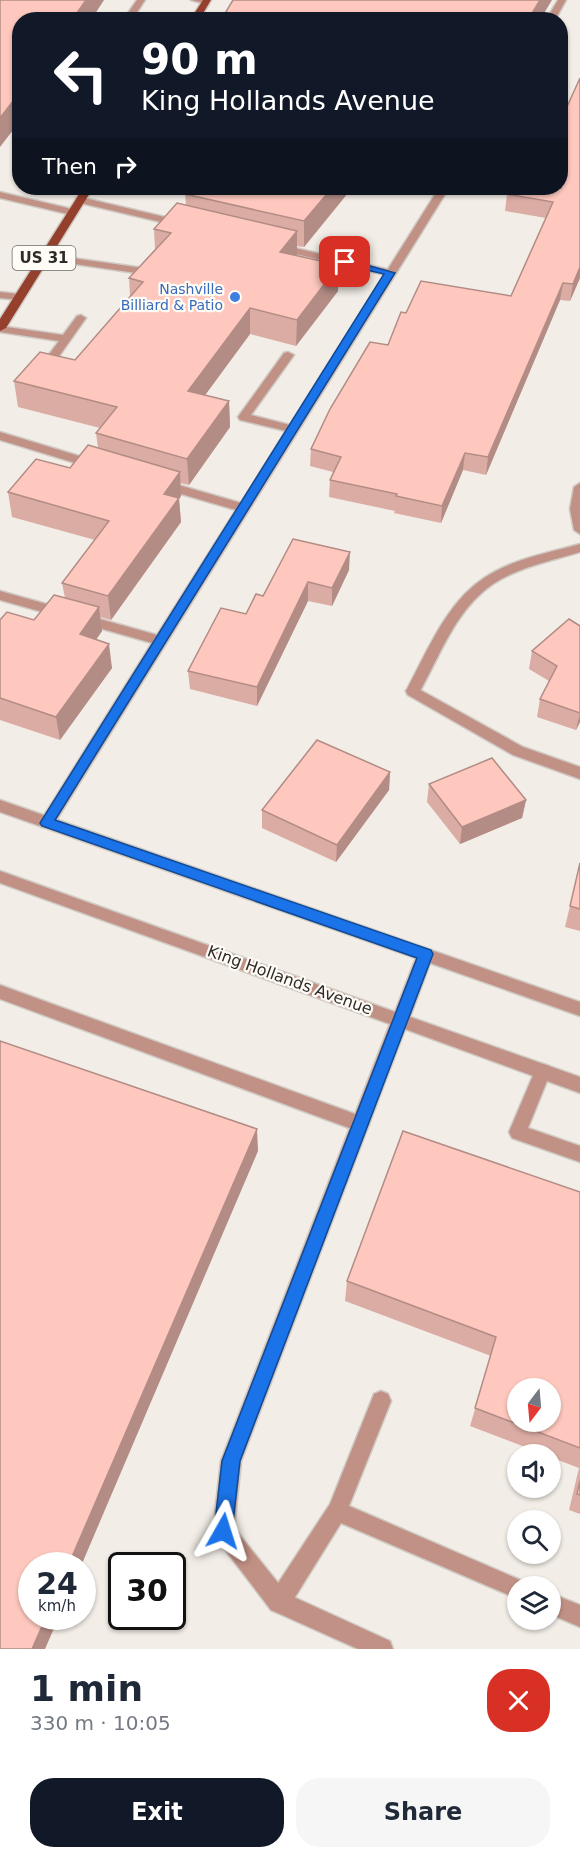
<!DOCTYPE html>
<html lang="en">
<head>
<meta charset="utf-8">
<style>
	:root { --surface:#fff; --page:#f6f6f7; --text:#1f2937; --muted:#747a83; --accent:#111827 }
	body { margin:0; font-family:"DejaVu Sans",sans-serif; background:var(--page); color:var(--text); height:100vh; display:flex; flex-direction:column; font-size:22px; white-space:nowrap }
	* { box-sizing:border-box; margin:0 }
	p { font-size:20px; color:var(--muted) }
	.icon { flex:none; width:33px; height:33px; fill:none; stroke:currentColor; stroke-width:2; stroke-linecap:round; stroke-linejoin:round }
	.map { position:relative; height:1649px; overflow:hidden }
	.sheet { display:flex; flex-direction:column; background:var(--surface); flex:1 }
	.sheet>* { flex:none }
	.banner { position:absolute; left:12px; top:12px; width:556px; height:183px; border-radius:24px; box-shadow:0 2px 4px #0004; background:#111827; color:#fff; overflow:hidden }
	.needle { width:39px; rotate:196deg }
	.tools { position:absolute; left:507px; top:1378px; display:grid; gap:12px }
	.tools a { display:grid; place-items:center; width:54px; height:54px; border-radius:50%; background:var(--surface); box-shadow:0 2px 4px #0004; font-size:30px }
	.speed { position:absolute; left:18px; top:1552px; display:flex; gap:12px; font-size:30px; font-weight:700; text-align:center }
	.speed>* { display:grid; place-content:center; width:78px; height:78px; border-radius:50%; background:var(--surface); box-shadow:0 2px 4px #0004; line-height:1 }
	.speed small { font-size:15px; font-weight:400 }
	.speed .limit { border:3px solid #111; border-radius:9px; background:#fff; color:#111 }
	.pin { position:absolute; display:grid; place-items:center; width:51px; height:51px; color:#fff; margin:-26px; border-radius:12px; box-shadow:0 3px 9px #0006 }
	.me { position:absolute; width:66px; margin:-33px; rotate:6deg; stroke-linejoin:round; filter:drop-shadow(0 0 4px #0008) }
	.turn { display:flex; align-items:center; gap:21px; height:126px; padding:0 30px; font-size:27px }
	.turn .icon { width:78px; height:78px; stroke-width:2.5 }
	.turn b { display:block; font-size:42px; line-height:51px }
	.then { display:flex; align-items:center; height:57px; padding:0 30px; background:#0003; gap:12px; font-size:22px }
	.round { display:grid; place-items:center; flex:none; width:63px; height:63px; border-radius:24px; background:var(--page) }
	.head { display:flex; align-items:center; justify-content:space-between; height:102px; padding:0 30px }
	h1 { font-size:36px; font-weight:700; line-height:45px }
	.cta { display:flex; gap:12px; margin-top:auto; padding:12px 30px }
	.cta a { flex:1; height:69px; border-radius:24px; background:var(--accent); color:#fff; font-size:24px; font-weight:700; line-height:69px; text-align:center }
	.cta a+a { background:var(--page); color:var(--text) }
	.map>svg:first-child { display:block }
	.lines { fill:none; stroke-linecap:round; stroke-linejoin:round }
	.service-casing { stroke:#cfcac4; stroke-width:3 }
	.minor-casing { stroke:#cfcac4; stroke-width:3 }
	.primary-casing { stroke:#cfcac4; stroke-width:3 }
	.service { fill:#c29185; fill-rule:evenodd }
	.minor { fill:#c29185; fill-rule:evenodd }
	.primary { fill:#95402d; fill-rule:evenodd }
	.wall { fill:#daaca3 }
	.shaded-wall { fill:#b28c85 }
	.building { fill:#fec8be; stroke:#b28c85; stroke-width:1.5; fill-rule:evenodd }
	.route { fill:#1a73e8; stroke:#114b97; stroke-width:1.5 }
	.shop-dot { fill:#3f7fe0; stroke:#fffbf5; stroke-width:2 }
	.labels { text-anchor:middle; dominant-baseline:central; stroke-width:4.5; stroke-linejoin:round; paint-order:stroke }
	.far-shop-label { font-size:14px; fill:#366cbe; stroke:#fffbf5; text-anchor:end }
	.shield { fill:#fffbf5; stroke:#6d6a67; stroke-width:1.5 }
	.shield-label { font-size:15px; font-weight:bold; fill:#2e2c2a }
	.street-label { font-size:16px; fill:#2e2c2a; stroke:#fffbf5 }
</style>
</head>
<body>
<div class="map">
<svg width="580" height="1649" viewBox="0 0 580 1649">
	<rect width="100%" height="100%" fill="#f2ede6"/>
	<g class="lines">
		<!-- service casing -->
		<g class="service-casing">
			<g id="service">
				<polygon points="137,0 145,0 132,20 123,20"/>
				<polygon points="191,0 210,0 210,1 206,4"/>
				<polygon points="558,0 566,0 555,20 546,20"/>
				<polygon points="439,188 449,188 52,827 42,827 40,823 42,819 152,643 0,600 0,591 157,635 236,510 157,487 155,484 161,480 241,503 286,431 240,420 238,417 284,353 288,352 294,355 251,415 290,425"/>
				<polygon points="44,254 143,268 148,271 143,274 40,259 39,257"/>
				<polygon points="0,292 19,294 24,297 19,300 0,298"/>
				<polygon points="81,315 86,318 55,362 51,363 45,360 59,341 0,332 0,326 63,335 77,316"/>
				<polygon points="0,432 99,462 101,465 95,469 0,440"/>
				<polygon points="413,686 523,747 580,767 580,779 513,755 408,695 406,691"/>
				<polygon points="0,985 366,1118 369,1124 366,1130 360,1132 0,999"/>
				<polygon points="543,1064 549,1066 551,1071 528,1128 580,1146 580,1162 512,1138 509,1132 537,1066"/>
				<polygon points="381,1391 388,1394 391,1401 349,1506 525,1582 528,1587 518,1587 518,1599 341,1523 287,1610 279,1613 271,1610 268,1602 271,1594 330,1504 374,1394"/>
				<polygon points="550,1593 580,1605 580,1627 550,1614"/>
			</g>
		</g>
		<!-- minor casing -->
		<g class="minor-casing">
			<g id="minor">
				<polygon points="0,192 76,210 77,212 72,215 0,198"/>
				<polygon points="80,197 186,222 187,224 182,227 76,202 76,198"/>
				<polygon points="278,244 390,270 395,273 390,276 274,249 274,245"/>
				<polygon points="580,483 580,534 574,530 570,509 574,487"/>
				<path d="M580,544v8c-29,9 -61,15 -87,32 -38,26 -53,72 -75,111h-10l-2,-4c21,-39 40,-88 78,-113 28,-19 64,-25 96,-34z"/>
				<polygon points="0,800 580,1002 580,1016 430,963 410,1017 580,1077 580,1093 405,1029 241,1461 234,1528 287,1594 390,1641 393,1649 358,1649 271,1610 216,1538 213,1531 221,1461 390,1024 0,883 0,871 395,1012 416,958 0,812"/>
			</g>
		</g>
		<!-- primary casing -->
		<g class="primary-casing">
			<g id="primary">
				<polygon points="203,0 211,0 199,20 190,20"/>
				<polygon points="83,188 93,188 6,328 0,331 0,319"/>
			</g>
		</g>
		<!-- service -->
		<use href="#service" class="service"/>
		<!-- minor -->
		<use href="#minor" class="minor"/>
		<!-- primary -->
		<use href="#primary" class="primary"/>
	</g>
	<!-- wall -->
	<g class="wall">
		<polygon points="580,78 580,278 570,301 560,300 486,475 463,470 441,523 394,513 395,511 329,497 330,480 333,472 310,466 311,449 388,345 406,313 511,296 546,218 505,211 507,194 561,188"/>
		<polygon points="187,188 352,188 304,247 297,246 297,255 338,291 296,346 250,334 205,395 229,401 230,427 189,485 180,483 181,496 179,499 181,522 111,620 100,617 102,631 96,640 112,668 60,740 0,720 0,620 34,620 65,598 62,583 95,540 12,517 8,492 70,468 98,448 96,433 100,428 18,407 14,381 75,360 130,296 129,278 155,249 154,229 186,205 185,194 187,192"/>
		<polygon points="349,570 332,606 308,601 257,706 190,689 188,671 263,596"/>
		<polygon points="580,626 580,722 576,730 537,717 540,699 549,681 529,669 532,651"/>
		<polygon points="390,772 389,790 336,862 262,828 262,810"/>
		<polygon points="429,784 526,800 522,818 460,844 427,802"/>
		<polygon points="580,863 580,931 565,927"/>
		<polygon points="580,1192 580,1514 569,1510 579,1468 550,1457 550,1455 546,1455 470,1426 491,1356 345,1301 347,1281"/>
	</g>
	<!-- shaded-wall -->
	<g class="shaded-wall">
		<polygon points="86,0 104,0 91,20 72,20"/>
		<polygon points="540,0 552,0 540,20 528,20"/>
		<polygon points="20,92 20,121 0,147 0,118"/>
		<polygon points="332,188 352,188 304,247 304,221"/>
		<polygon points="297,231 297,256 280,252"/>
		<polygon points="339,265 338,291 296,346 297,320"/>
		<polygon points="580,267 580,278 570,301 573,284"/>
		<polygon points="563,283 560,300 486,475 488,457"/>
		<polygon points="250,308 250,334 189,417 188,391"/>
		<polygon points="229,401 230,427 189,485 187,459"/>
		<polygon points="465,453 463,470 441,523 442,506"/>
		<polygon points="180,472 181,496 179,499 181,522 111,620 108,596 164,494"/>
		<polygon points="350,552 349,570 332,606 332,588"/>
		<polygon points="308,582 308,601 257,706 257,687"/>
		<polygon points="99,607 102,631 83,658 80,634"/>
		<polygon points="109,644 112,668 60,740 56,717"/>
		<polygon points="580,712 580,722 576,730 580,713"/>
		<polygon points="390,772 389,790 336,862 337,845"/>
		<polygon points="526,800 522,818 460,844 462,827"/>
		<polygon points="257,1129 258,1151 81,1566 68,1566"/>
		<polygon points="46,1617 59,1617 45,1649 32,1649"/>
	</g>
	<!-- building -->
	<g class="building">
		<polygon points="0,0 86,0 72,20 20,20 20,92 0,118"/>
		<polygon points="233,0 540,0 528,20 221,20"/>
		<polygon points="580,78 580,267 573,284 563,283 488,457 465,453 442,506 396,496 397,494 330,480 341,457 311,449 330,409 370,342 388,345 401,312 406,313 421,281 511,296 553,202 507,194 510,188 561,188 561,120"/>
		<polygon points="191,188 332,188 304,221 185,194"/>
		<polygon points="177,203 297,231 280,252 339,265 297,320 250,308 188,391 229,401 187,459 96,433 117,407 14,381 40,352 75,360 143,282 129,278 171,233 154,229"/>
		<polygon points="88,445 180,472 164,494 179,498 108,596 62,583 109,521 8,492 36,459 70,468"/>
		<polygon points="293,539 350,552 332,588 308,582 257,687 188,671 221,608 246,614 256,594 263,596"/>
		<polygon points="54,595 99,607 80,634 109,644 56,717 0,698 0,620 7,612 34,620"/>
		<polygon points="569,619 580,626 580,713 540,699 557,666 532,651"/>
		<polygon points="317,740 390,772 337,845 262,810"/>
		<polygon points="492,758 526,800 462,827 429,784"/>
		<polygon points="580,863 580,909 570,906"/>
		<polygon points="0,1041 257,1129 68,1566 32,1566 32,1617 46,1617 32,1649 0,1649"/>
		<path d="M403,1131l177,61v256l-105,-40 21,-71 -149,-56zM518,1389h32v33h-32z"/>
		<polygon points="580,1481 580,1495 577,1494"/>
	</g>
	<!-- route -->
	<polygon class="route" points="345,259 395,273 55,820 431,950 433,954 240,1461 232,1531 230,1537 223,1540 216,1537 214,1531 222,1461 417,958 42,826 40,823 384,274 341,264 341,260"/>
	<!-- markers -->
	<circle class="shop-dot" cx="235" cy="297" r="6"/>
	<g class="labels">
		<!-- far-shop labels -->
		<g class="far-shop-label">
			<text x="223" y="289">Nashville<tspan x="223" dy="16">Billiard &amp; Patio</tspan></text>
		</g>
		<!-- shield labels -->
		<rect class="shield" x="12.5" y="246" width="63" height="24" rx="4.5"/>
		<g class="shield-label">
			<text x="44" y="258">US 31</text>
		</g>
		<!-- street labels -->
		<g class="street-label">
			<text transform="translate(290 980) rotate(20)">King Hollands Avenue</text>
		</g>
	</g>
</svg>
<div class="tools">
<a><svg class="needle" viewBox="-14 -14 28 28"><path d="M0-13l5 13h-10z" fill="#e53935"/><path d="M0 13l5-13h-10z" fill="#747a83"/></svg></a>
<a><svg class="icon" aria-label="sound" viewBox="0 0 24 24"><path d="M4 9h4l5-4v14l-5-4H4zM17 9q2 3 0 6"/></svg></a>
<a><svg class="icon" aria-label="search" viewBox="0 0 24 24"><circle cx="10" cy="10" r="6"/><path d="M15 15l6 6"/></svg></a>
<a><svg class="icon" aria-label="layers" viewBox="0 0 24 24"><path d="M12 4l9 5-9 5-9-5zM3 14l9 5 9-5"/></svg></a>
</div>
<div class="speed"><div>24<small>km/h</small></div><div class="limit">30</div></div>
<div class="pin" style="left:345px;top:262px;background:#d93025"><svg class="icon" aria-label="arrive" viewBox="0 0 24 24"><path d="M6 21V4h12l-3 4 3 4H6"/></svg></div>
<svg class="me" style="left:223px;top:1531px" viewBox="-20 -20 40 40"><path d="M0-17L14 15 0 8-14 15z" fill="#1a73e8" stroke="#fff" stroke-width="4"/></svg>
<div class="banner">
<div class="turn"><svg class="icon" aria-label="left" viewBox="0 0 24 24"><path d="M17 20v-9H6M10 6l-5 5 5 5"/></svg><div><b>90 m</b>King Hollands Avenue</div></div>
<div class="then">Then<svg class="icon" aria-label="right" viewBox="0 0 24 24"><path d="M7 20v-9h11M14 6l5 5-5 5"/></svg></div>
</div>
</div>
<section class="sheet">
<div class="head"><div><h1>1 min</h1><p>330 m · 10:05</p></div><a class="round" style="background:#d93025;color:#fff"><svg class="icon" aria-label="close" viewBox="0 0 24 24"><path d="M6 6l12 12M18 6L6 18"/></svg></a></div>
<div class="cta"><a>Exit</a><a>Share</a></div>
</section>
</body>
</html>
